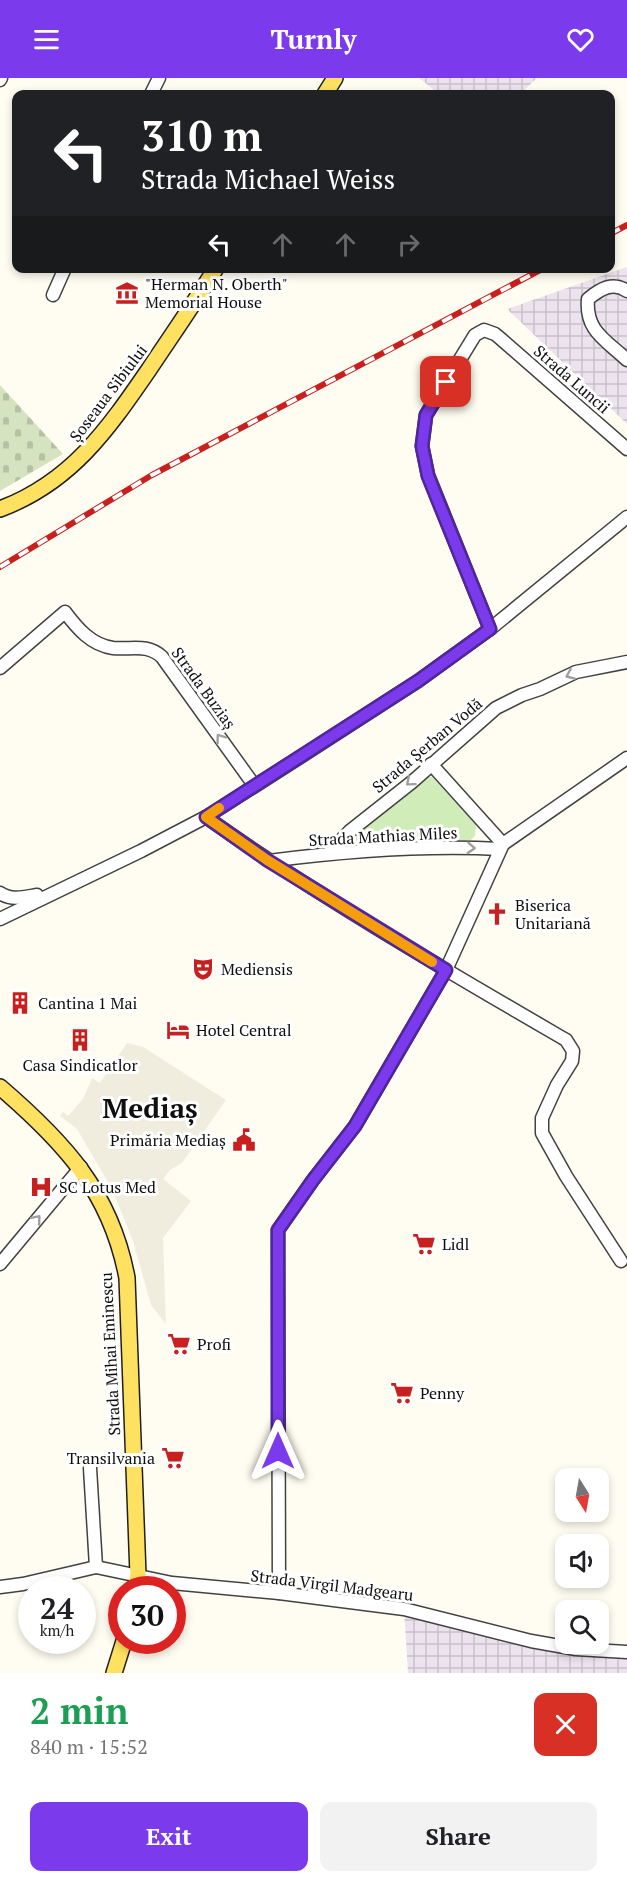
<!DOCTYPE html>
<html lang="en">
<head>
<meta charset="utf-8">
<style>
	:root { --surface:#fff; --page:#f2f2f2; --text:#202124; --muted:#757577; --accent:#7c3aed }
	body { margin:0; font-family:"PT Serif",serif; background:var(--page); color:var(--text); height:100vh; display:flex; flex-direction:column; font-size:22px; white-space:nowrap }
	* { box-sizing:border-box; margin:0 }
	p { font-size:20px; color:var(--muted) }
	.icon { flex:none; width:33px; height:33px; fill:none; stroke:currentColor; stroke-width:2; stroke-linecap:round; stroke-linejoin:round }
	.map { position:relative; height:1595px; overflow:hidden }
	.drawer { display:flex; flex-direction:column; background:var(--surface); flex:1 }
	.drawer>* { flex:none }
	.top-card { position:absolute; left:12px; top:12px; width:603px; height:183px; border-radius:12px; box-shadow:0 3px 9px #0003; background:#202124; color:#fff; overflow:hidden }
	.needle { width:39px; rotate:169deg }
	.controls { position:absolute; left:555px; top:1390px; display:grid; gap:12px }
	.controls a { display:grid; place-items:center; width:54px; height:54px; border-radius:12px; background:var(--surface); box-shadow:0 3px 9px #0003; font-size:30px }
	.speed { position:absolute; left:18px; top:1498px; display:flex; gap:12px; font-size:30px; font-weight:700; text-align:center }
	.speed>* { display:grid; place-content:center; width:78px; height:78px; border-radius:50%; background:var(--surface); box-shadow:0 3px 9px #0003; line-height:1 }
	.speed small { font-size:15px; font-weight:400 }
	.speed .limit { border:9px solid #d22; background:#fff; color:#111 }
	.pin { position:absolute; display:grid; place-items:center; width:51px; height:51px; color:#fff; margin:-26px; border-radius:12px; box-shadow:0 3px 9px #0006 }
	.me { position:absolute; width:66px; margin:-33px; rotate:0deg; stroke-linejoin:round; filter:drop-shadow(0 0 4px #0008) }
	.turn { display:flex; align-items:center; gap:21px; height:126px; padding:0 30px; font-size:27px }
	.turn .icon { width:78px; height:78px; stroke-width:2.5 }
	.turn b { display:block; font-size:42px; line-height:51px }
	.lanes { display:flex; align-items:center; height:57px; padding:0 30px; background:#0003; justify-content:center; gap:30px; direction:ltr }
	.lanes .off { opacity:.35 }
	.round { display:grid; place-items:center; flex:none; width:63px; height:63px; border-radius:12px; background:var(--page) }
	.summary { display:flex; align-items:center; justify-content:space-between; height:102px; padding:0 30px }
	h1 { font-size:36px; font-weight:700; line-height:45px; color:#1e9e55 }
	.button { display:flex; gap:12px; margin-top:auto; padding:12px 30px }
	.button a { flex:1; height:69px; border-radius:12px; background:var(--accent); color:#fff; font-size:24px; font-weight:700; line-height:69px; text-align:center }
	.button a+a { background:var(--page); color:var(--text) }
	header { display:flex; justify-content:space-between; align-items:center; height:78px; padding:0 30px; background:var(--accent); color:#fff; font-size:27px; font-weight:700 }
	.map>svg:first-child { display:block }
	.industrial { fill:url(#industrial-grid) }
	.grass { fill:#d0ecb8 }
	.cemetery { fill:url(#cemetery-stones) }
	.plaza { fill:#f0eddf }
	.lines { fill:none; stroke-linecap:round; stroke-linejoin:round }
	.minor-casing { stroke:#424242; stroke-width:15 }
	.major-casing { stroke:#202020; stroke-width:18 }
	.minor { stroke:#fff; stroke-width:12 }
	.major { stroke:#ffe161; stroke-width:15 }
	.rail-casing { stroke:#c7201f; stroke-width:6 }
	.rail { stroke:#fff; stroke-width:4; stroke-dasharray:11; stroke-linecap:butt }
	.oneway { stroke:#9f9f9f }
	.route-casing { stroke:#51269a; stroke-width:15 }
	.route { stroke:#7c3aed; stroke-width:10 }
	.slow { stroke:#f59e0b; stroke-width:10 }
	.labels { text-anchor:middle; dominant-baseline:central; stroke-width:6; stroke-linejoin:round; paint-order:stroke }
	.poi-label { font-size:16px; fill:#0f0f0f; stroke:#fff; text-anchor:start }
	.street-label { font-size:16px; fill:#0f0f0f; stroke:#fff }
	.town-label { font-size:28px; font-weight:bold; fill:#0f0f0f; stroke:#fff }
</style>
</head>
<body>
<header><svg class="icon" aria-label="menu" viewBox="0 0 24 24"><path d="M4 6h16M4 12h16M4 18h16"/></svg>Turnly<svg class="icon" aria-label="heart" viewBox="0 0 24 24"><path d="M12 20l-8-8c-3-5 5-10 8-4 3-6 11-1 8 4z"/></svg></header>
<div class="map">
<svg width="627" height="1595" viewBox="0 0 627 1595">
	<defs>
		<pattern id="industrial-grid" width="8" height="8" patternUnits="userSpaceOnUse" patternTransform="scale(1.5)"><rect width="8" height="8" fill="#ede3ee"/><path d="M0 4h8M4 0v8" fill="none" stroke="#cac2cb"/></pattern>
		<pattern id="cemetery-stones" width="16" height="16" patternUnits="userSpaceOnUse" patternTransform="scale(1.5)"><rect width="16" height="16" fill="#d6e3c0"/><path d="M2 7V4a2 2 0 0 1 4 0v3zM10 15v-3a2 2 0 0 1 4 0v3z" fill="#b6c2a4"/></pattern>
	</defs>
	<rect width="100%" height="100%" fill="#fffdf1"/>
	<!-- industrial -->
	<g class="industrial">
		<polygon points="419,0 537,0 520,16 439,16"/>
		<polygon points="627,189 627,346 507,231"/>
		<polygon points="404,1531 470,1549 627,1574 627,1595 408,1595"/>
	</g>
	<!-- grass -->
	<polygon class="grass" points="421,698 432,699 476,747 475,758 463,769 364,772 351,760"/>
	<!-- cemetery -->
	<polygon class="cemetery" points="0,307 63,376 0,413"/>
	<!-- plaza -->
	<polygon class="plaza" points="127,965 143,969 226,1022 182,1085 170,1092 163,1101 191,1123 163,1160 166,1246 151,1227 133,1163 112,1111 77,1051 60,1038 63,1034 68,1038 83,1021 92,1000 100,1005"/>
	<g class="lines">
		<!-- minor casing -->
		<g class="minor-casing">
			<g id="minor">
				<polyline points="0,2 1,0"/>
				<polyline points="151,16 159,0"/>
				<path d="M627,213c-14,-10 -27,-2 -39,8 -3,32 18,41 39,61"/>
				<polyline points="53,217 65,190"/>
				<polyline points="490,551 428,397 422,368 426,337 475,257 484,252 495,256 501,261 627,371"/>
				<path d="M0,590l65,-56c12,16 26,33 48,36 18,2 34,-5 49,9l92,128"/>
				<polyline points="431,686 503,766"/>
				<path d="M206,739c115,81 238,152 360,223l7,11 -1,10 -15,24 -15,33v15l24,43 55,85"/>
				<polyline points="329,775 350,753 412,704 496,630 522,617 540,611 576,594 627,584"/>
				<path d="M269,783c77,-10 153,-16 231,-12"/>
				<path d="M0,815c12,8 24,4 37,2"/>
				<polyline points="0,841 141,773 206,739 291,685 418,603 490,551 627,439"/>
				<polyline points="0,1186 81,1089"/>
				<polyline points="90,1390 96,1489"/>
				<polyline points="0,1509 23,1506 96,1489 172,1505 279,1515 404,1531 531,1563 576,1571 627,1574"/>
				<polyline points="279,1515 278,1152 313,1102 355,1048 446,892 503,766 627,680"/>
			</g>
		</g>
		<!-- major casing -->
		<g class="major-casing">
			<g id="major">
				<polyline points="325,16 335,0"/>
				<path d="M0,431c72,-27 108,-80 150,-141 22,-33 45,-66 66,-100"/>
				<path d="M0,1009c64,55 111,105 127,191l11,297 -3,15"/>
				<polyline points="114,1595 124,1563"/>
			</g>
		</g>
		<!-- minor -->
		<use href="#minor" class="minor"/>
		<!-- major -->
		<use href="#major" class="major"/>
		<!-- rail casing -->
		<g class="rail-casing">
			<g id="rail">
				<polyline points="610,156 627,147"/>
				<polyline points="0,489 152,397 544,190"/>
			</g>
		</g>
		<!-- rail -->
		<use href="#rail" class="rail"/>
	</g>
	<!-- one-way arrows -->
	<defs><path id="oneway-chevron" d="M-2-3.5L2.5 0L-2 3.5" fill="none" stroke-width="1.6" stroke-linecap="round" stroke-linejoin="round" transform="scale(1.5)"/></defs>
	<g class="oneway">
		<use href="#oneway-chevron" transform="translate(570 597) rotate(156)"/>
		<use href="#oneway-chevron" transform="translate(220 660) rotate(-126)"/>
		<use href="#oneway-chevron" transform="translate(410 704) rotate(140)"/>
		<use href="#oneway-chevron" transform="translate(471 770) rotate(3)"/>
		<use href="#oneway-chevron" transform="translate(37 1141) rotate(-50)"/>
	</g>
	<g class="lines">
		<!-- route casing -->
		<g class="route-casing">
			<polyline id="route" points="278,1373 278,1152 313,1102 355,1048 446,892 267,782 206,739 418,603 490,551 428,398 422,368 426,337 446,304"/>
		</g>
		<!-- route -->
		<use href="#route" class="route"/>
		<!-- slow -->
		<polyline class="slow" points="219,730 206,739 267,782 432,884"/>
	</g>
	<!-- icons -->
	<defs>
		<g id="museum-bare" transform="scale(1.8)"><path d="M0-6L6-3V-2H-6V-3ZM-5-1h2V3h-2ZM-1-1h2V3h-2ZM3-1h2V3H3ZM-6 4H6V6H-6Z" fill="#c7201f" stroke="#fff" stroke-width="2.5" paint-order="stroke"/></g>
		<g id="church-bare" transform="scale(1.8)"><path d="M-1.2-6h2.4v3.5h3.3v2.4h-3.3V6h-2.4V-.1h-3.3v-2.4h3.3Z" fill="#c7201f" stroke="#fff" stroke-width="2.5" paint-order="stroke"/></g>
		<g id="theatre-bare" transform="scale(1.8)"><path d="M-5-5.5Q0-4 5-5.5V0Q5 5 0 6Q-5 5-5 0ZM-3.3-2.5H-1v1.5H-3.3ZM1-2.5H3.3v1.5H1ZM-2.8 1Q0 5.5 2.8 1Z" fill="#c7201f" stroke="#fff" stroke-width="2.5" paint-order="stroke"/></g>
		<g id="building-bare" transform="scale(1.8)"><path d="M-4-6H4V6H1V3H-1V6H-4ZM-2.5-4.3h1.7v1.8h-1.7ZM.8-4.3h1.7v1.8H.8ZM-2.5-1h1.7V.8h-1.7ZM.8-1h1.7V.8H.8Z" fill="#c7201f" stroke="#fff" stroke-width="2.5" paint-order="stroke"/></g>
		<g id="hotel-bare" transform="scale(1.8)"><path d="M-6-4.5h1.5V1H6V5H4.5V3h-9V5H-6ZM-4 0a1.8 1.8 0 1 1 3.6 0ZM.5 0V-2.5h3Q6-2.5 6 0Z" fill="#c7201f" stroke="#fff" stroke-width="2.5" paint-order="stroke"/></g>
		<g id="civic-bare" transform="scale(1.8)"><path d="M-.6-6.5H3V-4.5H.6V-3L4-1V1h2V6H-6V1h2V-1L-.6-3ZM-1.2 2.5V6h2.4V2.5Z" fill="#c7201f" stroke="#fff" stroke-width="2.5" paint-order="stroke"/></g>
		<g id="hospital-bare" transform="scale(1.8)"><path d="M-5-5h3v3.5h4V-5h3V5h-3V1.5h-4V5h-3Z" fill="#c7201f" stroke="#fff" stroke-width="2.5" paint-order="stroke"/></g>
		<g id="supermarket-bare" transform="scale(1.8)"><path d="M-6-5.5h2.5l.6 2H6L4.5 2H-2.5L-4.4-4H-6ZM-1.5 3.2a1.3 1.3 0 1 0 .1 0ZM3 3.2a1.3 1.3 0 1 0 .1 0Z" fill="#c7201f" stroke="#fff" stroke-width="2.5" paint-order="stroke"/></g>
	</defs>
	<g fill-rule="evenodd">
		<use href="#museum-bare" x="127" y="215"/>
		<use href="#church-bare" x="497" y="836"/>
		<use href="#theatre-bare" x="203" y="891"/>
		<use href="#building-bare" x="20" y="925"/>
		<use href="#hotel-bare" x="178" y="952"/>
		<use href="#building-bare" x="80" y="962"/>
		<use href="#civic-bare" x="244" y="1062"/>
		<use href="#hospital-bare" x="41" y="1109"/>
		<use href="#supermarket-bare" x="424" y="1166"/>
		<use href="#supermarket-bare" x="179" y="1266"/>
		<use href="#supermarket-bare" x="402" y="1315"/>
		<use href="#supermarket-bare" x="173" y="1380"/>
	</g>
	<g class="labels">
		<!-- poi labels -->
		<g class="poi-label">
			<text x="145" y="206">"Herman N. Oberth"<tspan x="145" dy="18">Memorial House</tspan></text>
			<text x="515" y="827">Biserica<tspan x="515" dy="18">Unitariană</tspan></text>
			<text x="221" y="891">Mediensis</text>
			<text x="38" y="925">Cantina 1 Mai</text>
			<text x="196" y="952">Hotel Central</text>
			<text x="80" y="987" text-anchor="middle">Casa Sindicatlor</text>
			<text x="226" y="1062" text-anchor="end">Primăria Mediaș</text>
			<text x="59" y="1109">SC Lotus Med</text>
			<text x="442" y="1166">Lidl</text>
			<text x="197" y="1266">Profi</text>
			<text x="420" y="1315">Penny</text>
			<text x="155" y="1380" text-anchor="end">Transilvania</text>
		</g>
		<!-- street labels -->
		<g class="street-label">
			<text transform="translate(572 301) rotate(41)">Strada Luncii</text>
			<text transform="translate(108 315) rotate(-53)">Șoseaua Sibiului</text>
			<text transform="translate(204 610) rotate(54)">Strada Buziaș</text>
			<text transform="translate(427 667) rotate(-40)">Strada Șerban Vodă</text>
			<text transform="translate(383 758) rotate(-3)">Strada Mathias Miles</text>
			<text transform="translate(110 1276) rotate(-93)">Strada Mihai Eminescu</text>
			<text transform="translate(332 1507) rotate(7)">Strada Virgil Madgearu</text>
		</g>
		<!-- town labels -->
		<g class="town-label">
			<text x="150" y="1029">Mediaș</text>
		</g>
	</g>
</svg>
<div class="controls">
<a><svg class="needle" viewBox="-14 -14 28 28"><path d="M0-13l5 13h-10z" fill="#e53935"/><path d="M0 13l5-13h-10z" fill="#757577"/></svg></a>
<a><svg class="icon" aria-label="sound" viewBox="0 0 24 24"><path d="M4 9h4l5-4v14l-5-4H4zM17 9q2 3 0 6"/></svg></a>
<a><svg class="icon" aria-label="search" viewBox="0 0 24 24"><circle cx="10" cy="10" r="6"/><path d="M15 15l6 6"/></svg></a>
</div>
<div class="speed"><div>24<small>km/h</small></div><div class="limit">30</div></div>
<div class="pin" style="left:446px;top:304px;background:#d93025"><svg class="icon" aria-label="arrive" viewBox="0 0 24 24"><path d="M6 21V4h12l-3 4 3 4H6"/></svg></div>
<svg class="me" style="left:278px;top:1373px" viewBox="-20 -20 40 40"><path d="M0-17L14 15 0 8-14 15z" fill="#7c3aed" stroke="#fff" stroke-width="4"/></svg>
<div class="top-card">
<div class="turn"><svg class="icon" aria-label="left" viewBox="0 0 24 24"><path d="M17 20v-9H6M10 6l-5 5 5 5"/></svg><div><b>310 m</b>Strada Michael Weiss</div></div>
<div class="lanes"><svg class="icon" aria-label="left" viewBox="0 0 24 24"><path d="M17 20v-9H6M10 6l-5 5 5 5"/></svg><svg class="icon off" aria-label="ahead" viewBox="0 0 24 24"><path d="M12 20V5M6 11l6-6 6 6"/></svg><svg class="icon off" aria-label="ahead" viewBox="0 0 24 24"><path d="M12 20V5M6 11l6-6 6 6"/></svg><svg class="icon off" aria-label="right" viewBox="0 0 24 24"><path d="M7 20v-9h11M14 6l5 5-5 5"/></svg></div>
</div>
</div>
<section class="drawer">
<div class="summary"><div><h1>2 min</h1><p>840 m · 15:52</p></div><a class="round" style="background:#d93025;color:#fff"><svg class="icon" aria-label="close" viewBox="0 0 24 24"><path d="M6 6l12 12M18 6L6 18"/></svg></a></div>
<div class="button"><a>Exit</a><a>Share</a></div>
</section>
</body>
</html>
